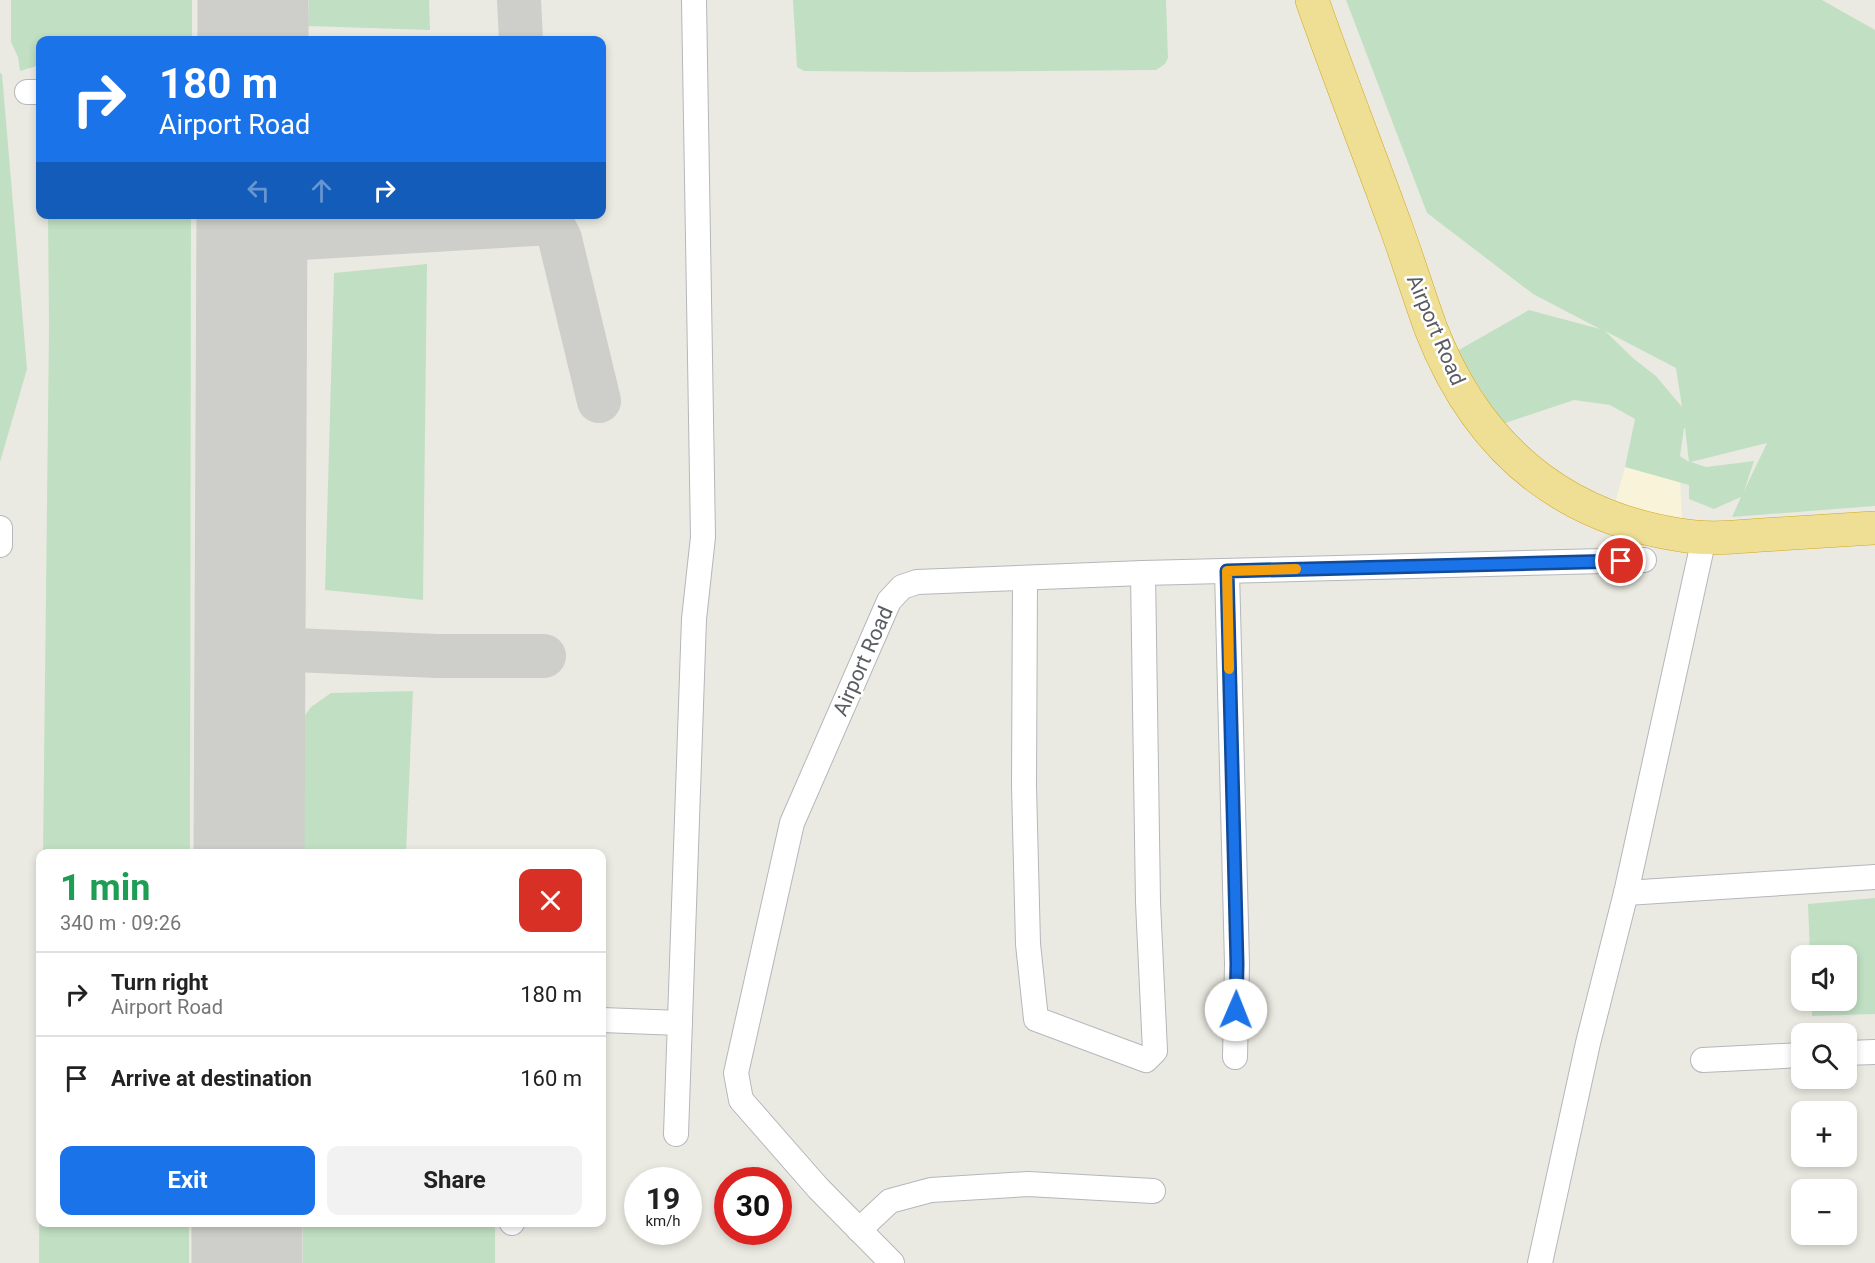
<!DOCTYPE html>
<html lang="en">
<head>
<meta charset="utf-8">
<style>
	:root { --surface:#fff; --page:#f2f2f2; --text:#222; --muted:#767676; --line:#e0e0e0; --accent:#1a73e8 }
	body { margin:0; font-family:Roboto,sans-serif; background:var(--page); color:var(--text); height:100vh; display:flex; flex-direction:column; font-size:22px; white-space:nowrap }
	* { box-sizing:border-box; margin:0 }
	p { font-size:20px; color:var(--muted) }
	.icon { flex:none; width:33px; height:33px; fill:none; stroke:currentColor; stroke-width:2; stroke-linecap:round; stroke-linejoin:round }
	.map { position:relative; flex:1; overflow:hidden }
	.side { position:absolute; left:36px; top:849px; width:570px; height:378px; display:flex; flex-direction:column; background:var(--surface); border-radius:12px; box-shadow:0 3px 9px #0003 }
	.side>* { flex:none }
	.banner { position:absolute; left:36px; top:36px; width:570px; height:183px; border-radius:12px; box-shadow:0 3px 9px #0003; background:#1a73e8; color:#fff; overflow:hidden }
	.buttons { position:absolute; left:1791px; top:945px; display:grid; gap:12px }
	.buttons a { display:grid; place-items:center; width:66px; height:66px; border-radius:12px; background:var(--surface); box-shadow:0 3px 9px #0003; font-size:30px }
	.speed { position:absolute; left:624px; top:1167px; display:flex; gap:12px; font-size:30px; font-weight:700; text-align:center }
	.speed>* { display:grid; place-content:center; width:78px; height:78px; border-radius:50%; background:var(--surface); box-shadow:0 3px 9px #0003; line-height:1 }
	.speed small { font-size:15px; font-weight:400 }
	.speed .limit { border:9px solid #d22; background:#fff; color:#111 }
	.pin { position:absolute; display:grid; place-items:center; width:51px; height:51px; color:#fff; margin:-26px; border:3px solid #fff; border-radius:50%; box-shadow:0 2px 6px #0007 }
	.me { position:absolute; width:66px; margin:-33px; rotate:1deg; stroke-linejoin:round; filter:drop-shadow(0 0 4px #0008) }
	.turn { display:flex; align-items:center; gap:21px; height:126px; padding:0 24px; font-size:27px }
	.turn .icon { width:78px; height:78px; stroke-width:2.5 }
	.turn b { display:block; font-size:42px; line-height:51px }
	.lanes { display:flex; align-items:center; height:57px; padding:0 24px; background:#0003; justify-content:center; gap:30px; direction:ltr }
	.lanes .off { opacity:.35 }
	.round { display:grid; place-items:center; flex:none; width:63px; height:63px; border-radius:12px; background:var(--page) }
	.overview { display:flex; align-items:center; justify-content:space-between; height:102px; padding:0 24px }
	h1 { font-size:36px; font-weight:700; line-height:45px; color:#1e9e55 }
	.primary-button { display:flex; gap:12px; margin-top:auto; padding:12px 24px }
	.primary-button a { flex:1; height:69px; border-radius:12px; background:var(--accent); color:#fff; font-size:24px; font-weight:700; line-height:69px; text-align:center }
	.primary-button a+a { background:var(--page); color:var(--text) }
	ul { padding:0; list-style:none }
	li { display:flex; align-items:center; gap:18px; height:84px; padding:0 24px; border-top:2px solid var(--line) }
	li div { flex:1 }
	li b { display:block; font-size:22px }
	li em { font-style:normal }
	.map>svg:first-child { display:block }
	.commercial { fill:#f9f4d9 }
	.green { fill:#c1e0c3; fill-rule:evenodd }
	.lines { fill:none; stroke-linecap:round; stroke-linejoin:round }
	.taxiway { stroke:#cececa; stroke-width:44 }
	.runway { stroke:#cececa; stroke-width:111 }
	.minor-casing { stroke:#b4b7bb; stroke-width:26 }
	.highway-casing { stroke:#d1a71c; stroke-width:34 }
	.minor { stroke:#fff; stroke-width:24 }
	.highway { stroke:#efdf95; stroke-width:33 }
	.route-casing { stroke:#114b97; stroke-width:15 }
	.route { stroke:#1a73e8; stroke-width:10 }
	.slow { stroke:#f59e0b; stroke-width:10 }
	.labels { text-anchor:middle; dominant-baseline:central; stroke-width:5; stroke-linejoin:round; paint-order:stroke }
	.street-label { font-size:21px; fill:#5a5d61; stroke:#fff }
</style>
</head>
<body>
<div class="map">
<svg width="1875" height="1263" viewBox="0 0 1875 1263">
	<rect width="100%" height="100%" fill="#ebeae2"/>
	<!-- commercial -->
	<polygon class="commercial" points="1625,467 1680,481 1682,519 1614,507"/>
	<!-- green -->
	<g class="green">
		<polygon points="11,0 192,0 192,40 40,40 40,65 20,71 18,57 11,42"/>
		<polygon points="309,0 429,0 430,30 308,26"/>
		<polygon points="793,0 1166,0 1168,58 1165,64 1156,70 912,72 804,71 797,67"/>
		<path d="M1346,0h476l53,30v476l-143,11 9,-20 -27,12 -25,-10v-14l-64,-18 10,-48 -25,-14 -36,-5 -72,24 -45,-73 72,-41 71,19 -67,-35 -106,-81zM1605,331l71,37 6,39 -26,-31 -22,-17zM1684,428h1l4,34 -9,-6zM1767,443l-23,48 10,-30 -48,6 -15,-5z"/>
		<polygon points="0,73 2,74 27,369 0,462"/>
		<polygon points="48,215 191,215 190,853 43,853 49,328"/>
		<polygon points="427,264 423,600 325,590 334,273"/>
		<polygon points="413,691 406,853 303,853 303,718 311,707 331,693"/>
		<polygon points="1875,898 1875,1014 1812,1016 1812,1001 1846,1000 1846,956 1810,955 1808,904"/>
		<polygon points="40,1099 40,1222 189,1223 189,1263 39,1263"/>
		<rect x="303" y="1223" width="192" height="40"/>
	</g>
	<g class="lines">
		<!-- taxiway -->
		<g class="taxiway">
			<polyline points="519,0 521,40"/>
			<polyline points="252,241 533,224 543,224 554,227 560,239 599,401"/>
			<polyline points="250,632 262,646 270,649 437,656 544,656"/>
		</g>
		<!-- runway -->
		<g class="runway">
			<polyline points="253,40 253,0"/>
			<polyline points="249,854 252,214"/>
			<polyline points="247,1263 247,1222"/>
		</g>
		<!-- minor casing -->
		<g class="minor-casing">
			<g id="minor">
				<polyline points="27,92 40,92"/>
				<polyline points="0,528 0,545"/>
				<polyline points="1227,571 1237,964 1235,1057"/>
				<polyline points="1025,579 1024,786 1028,944 1036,1019 1146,1060 1155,1051 1148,902 1143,573"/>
				<polyline points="1626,893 1875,877"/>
				<polyline points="602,1020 680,1023"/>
				<polyline points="1846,1053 1875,1052"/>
				<polyline points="1703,1060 1802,1055"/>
				<polyline points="676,1134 694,619 703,537 694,0"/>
				<polyline points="512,1223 512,1222"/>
				<polyline points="859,1230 890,1201 931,1190 1028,1184 1153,1191"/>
				<polyline points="892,1263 818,1188 741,1100 736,1073 792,823 889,601 902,587 917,582 1143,573 1644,560"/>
				<polyline points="1540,1263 1588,1043 1626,893 1704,538"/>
			</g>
		</g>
		<!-- highway casing -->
		<g class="highway-casing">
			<path id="highway" d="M1312,0c27,77 57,153 85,230 12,33 22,66 34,99 45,115 126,187 249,206 27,5 54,2 82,0 37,-2 75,-5 113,-7"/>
		</g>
		<!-- minor -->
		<use href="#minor" class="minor"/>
		<!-- highway -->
		<use href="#highway" class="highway"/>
	</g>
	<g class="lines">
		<!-- route casing -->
		<g class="route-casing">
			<polyline id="route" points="1236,1010 1237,964 1227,571 1621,561"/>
		</g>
		<!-- route -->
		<use href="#route" class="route"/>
		<!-- slow -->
		<polyline class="slow" points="1229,669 1227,571 1296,569"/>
	</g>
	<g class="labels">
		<!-- street labels -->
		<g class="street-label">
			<text transform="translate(1436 330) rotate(67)">Airport Road</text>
			<text transform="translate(863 661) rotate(-66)">Airport Road</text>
		</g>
	</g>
</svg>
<div class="buttons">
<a><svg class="icon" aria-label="sound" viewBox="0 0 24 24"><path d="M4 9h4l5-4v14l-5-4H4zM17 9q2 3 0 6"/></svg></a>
<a><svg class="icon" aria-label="search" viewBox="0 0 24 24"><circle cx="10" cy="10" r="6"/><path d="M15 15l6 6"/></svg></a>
<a>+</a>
<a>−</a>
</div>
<div class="speed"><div>19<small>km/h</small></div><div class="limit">30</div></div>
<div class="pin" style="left:1621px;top:561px;background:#d93025"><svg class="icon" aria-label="arrive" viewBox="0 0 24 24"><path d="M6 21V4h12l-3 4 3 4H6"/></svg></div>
<svg class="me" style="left:1236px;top:1010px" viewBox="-20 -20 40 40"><circle r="19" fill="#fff"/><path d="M0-13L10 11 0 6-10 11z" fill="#1a73e8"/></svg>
<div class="banner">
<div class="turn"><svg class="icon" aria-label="right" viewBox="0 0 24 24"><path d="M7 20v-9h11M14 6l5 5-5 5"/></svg><div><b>180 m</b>Airport Road</div></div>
<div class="lanes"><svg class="icon off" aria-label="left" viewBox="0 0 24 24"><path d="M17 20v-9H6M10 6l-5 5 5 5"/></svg><svg class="icon off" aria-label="ahead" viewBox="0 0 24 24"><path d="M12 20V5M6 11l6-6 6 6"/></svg><svg class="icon" aria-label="right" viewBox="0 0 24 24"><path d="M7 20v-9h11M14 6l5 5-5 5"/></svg></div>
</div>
<section class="side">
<div class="overview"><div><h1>1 min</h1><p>340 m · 09:26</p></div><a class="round" style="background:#d93025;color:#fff"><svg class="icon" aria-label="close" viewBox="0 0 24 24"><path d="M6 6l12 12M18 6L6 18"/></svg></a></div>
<ul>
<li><svg class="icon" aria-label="right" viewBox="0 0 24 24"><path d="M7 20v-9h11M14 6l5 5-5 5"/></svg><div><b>Turn right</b><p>Airport Road</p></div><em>180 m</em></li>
<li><svg class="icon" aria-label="arrive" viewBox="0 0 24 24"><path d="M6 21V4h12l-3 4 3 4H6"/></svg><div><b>Arrive at destination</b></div><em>160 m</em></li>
</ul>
<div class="primary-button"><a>Exit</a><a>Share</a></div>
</section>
</div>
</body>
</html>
